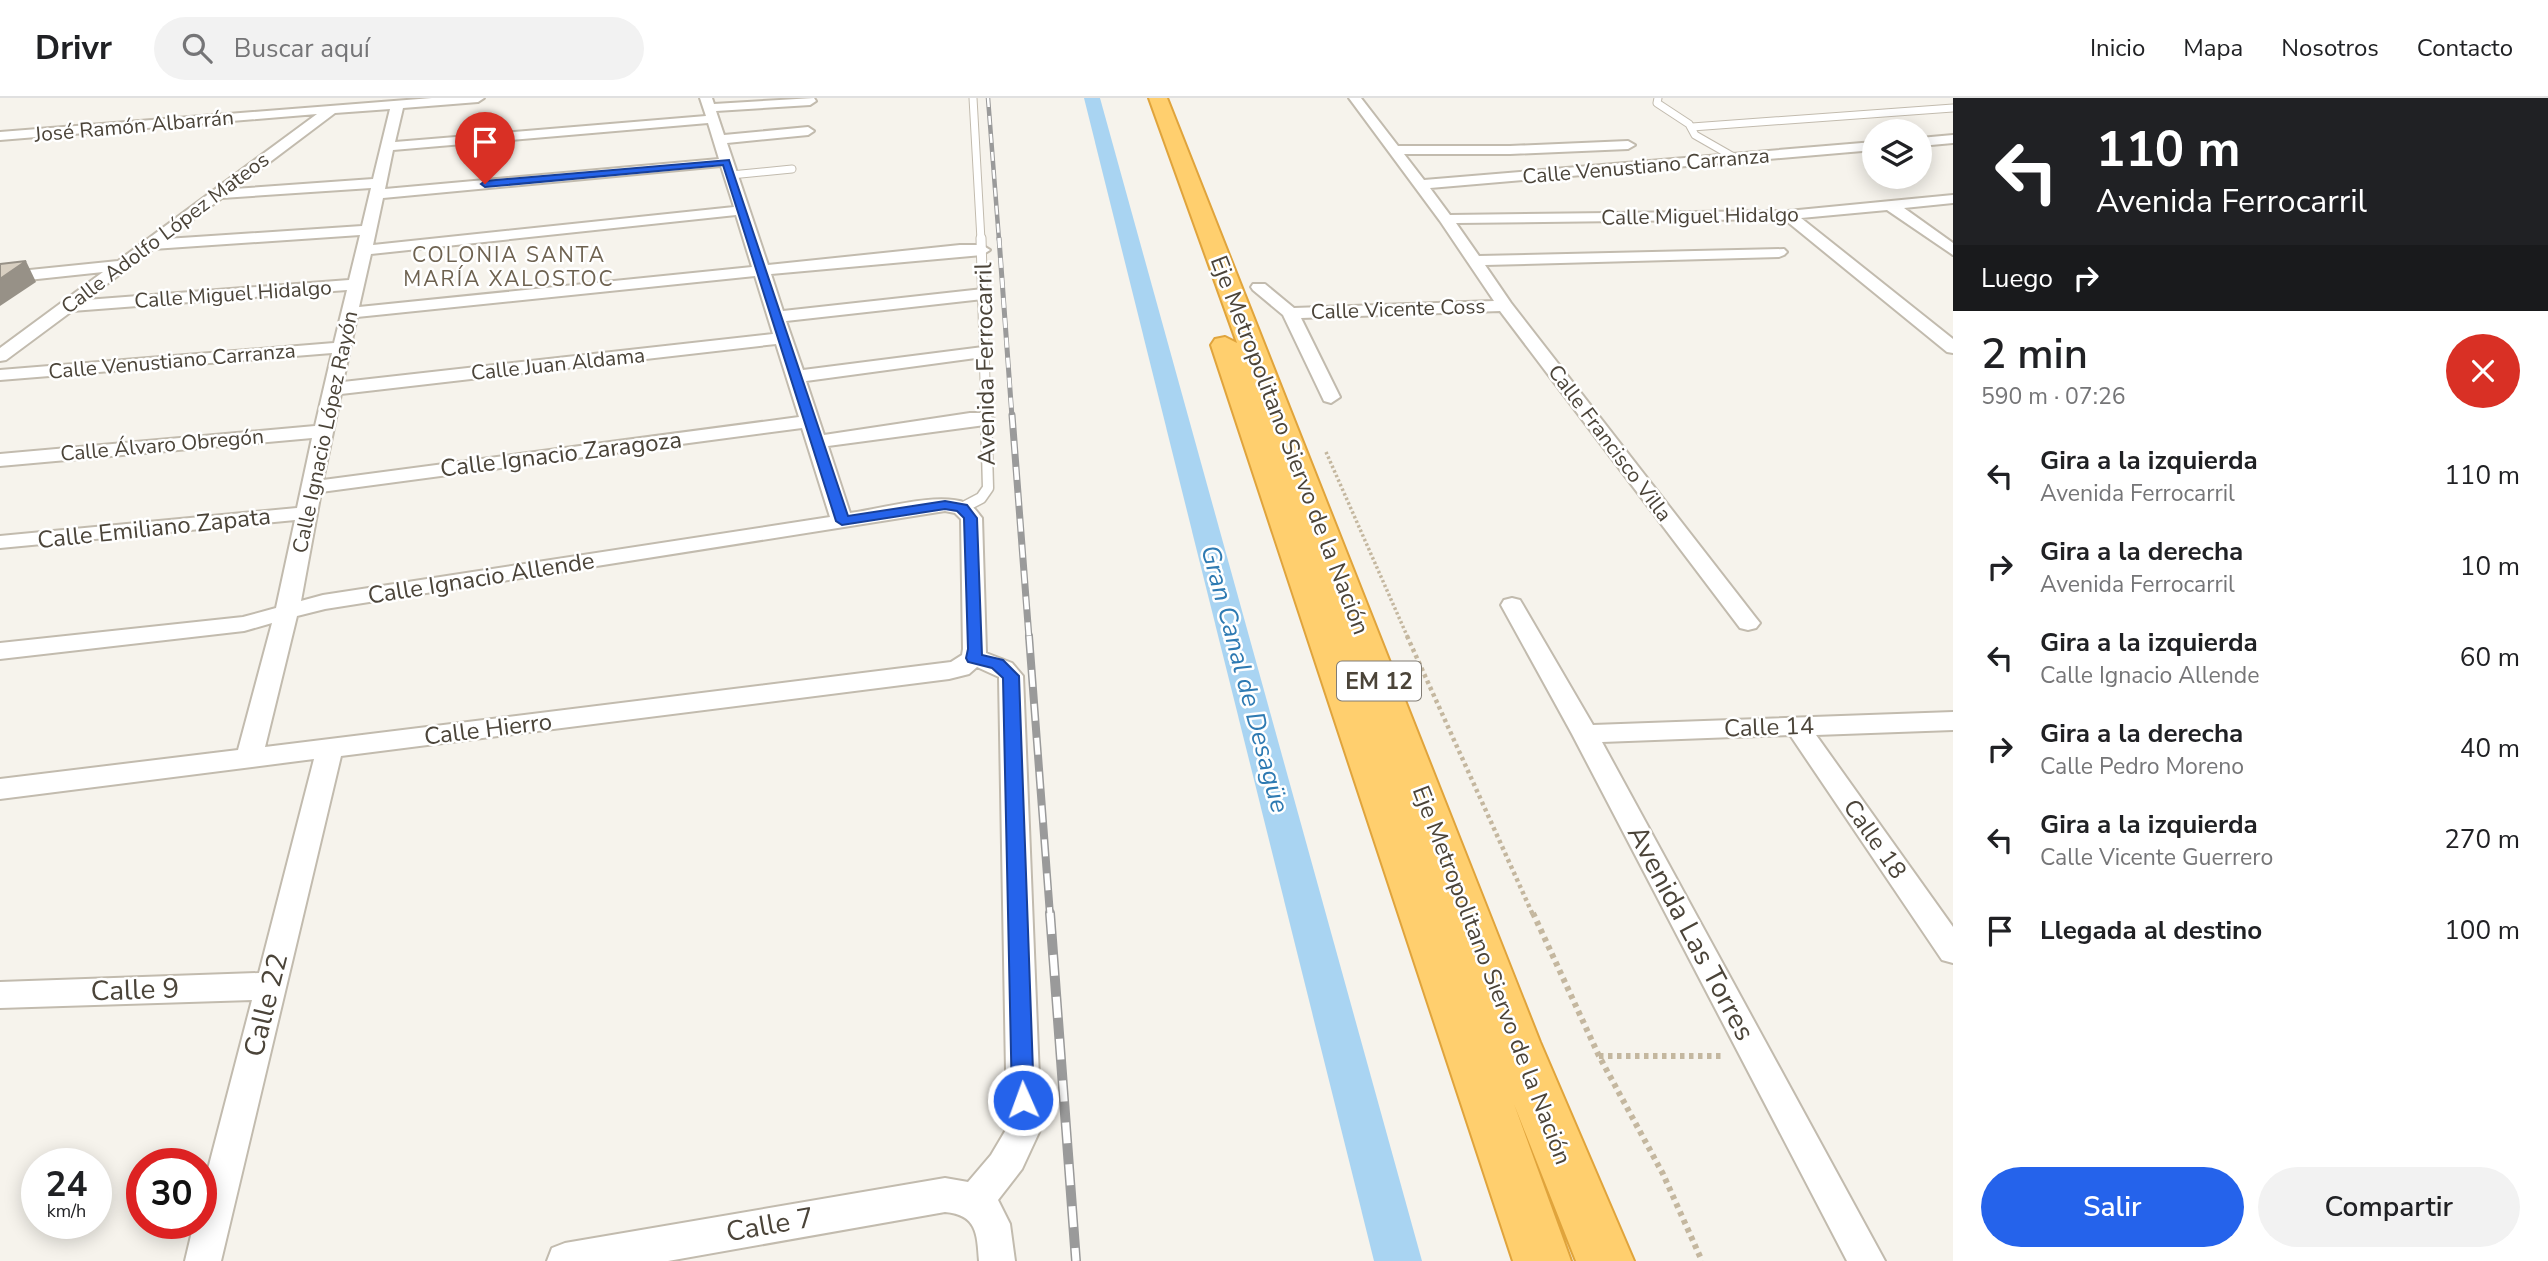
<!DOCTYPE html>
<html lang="es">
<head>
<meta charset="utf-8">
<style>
	:root { --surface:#fff; --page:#f2f2f2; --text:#202124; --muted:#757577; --line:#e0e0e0; --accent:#2563eb }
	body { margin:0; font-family:"Nunito Sans",sans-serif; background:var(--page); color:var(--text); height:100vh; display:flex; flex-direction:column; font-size:26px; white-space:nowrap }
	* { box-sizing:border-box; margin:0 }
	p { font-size:23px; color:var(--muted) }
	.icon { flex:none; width:38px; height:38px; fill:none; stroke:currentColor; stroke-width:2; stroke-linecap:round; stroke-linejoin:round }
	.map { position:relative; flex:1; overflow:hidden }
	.drawer { display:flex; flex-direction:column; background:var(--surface); width:595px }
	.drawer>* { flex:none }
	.hud { background:#202124; color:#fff; overflow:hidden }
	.tools { position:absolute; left:1862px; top:21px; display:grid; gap:14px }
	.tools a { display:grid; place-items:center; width:70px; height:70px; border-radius:50%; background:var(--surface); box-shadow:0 4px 18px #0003; font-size:35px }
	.speed { position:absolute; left:21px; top:1050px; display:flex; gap:14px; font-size:35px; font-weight:700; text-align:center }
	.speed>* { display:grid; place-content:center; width:91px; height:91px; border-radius:50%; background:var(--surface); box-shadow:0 4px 18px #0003; line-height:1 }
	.speed small { font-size:18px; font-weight:400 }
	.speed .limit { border:10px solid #d22; background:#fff; color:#111 }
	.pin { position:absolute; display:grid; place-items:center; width:60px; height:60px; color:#fff; margin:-72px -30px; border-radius:50% 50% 50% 0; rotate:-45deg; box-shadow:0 0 7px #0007 }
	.pin .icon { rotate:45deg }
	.me { position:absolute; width:77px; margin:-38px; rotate:358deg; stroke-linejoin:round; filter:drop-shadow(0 0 5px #0008) }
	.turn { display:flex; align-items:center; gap:24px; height:147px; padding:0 28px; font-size:32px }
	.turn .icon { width:91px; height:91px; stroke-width:2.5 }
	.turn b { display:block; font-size:49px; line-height:60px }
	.then { display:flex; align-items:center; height:66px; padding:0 28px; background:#0003; gap:14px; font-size:26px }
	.round { display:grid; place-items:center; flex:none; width:74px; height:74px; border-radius:37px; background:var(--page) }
	.summary { display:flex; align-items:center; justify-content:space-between; height:119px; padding:0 28px }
	h1 { font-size:42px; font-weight:600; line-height:52px }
	.primary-button { display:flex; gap:14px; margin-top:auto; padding:14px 28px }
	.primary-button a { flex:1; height:80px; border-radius:42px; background:var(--accent); color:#fff; font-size:28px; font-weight:600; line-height:80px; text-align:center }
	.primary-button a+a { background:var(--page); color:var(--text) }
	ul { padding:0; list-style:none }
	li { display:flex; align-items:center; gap:21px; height:91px; padding:0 28px }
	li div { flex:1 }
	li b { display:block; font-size:26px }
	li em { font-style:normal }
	header { display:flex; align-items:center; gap:42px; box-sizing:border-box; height:98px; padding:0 35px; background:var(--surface); border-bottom:2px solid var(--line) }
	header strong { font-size:33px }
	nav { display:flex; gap:38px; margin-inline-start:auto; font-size:24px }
	.search { width:490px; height:63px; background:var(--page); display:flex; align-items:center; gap:18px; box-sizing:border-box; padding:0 24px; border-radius:38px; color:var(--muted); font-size:26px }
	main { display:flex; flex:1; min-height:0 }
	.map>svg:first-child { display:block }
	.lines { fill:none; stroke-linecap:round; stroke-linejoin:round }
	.canal { fill:#a9d4f2; fill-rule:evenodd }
	.lane-far2-casing { stroke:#c2bbae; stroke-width:9 }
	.lane-far1-casing { stroke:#c2bbae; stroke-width:11 }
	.lane-casing { stroke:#c2bbae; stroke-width:13 }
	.street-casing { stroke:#c2bbae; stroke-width:4 }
	.highway-casing { stroke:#e0a43c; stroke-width:4 }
	.path-far2 { stroke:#c4b79f; stroke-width:3.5; stroke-dasharray:2.5 2.5; stroke-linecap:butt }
	.path-far1 { stroke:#c4b79f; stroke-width:4.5; stroke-dasharray:3.5 3.5; stroke-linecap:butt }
	.path { stroke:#c4b79f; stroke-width:6; stroke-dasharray:4.5 4.5; stroke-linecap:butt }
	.lane-far2 { stroke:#fff; stroke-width:7 }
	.lane-far1 { stroke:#fff; stroke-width:9 }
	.lane { stroke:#fff; stroke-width:10 }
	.street { fill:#fff; fill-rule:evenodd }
	.highway { fill:#ffcf6e; fill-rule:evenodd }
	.rail-far4-casing { stroke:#9a9a9a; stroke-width:4.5 }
	.rail-far3-casing { stroke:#9a9a9a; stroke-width:5 }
	.rail-far2-casing { stroke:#9a9a9a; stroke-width:7 }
	.rail-far1-casing { stroke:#9a9a9a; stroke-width:8 }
	.rail-casing { stroke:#9a9a9a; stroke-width:10 }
	.rail-far4 { stroke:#fff; stroke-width:2.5; stroke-dasharray:9; stroke-linecap:butt }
	.rail-far3 { stroke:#fff; stroke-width:3.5; stroke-dasharray:10; stroke-linecap:butt }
	.rail-far2 { stroke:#fff; stroke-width:4.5; stroke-dasharray:13; stroke-linecap:butt }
	.rail-far1 { stroke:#fff; stroke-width:5; stroke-dasharray:17; stroke-linecap:butt }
	.rail { stroke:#fff; stroke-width:7; stroke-dasharray:21; stroke-linecap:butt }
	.shaded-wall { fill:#979187 }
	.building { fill:#d8cfc1; stroke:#979187; stroke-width:2 }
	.route { fill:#2563eb; stroke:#184099; stroke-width:2 }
	.labels { text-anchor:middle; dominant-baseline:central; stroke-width:5; stroke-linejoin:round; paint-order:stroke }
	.far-street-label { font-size:21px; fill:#4b4439; stroke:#fff }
	.far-neighbourhood-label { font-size:21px; letter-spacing:2px; fill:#6e6250; stroke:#fff }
	.shield { fill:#fff; stroke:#817c74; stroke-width:2 }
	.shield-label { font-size:23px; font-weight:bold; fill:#4b4439 }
	.street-label { font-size:24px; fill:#4b4439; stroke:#fff }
	.water-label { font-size:26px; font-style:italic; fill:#2e7ab2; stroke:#fff }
	.near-street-label { font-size:28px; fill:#4b4439; stroke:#fff }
</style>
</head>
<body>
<header>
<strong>Drivr</strong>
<div class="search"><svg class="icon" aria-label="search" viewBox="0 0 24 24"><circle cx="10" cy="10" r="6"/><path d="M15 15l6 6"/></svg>Buscar aquí</div>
<nav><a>Inicio</a><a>Mapa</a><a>Nosotros</a><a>Contacto</a></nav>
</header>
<main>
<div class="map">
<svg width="1953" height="1163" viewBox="0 0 1953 1163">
	<rect width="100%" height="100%" fill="#f6f3ec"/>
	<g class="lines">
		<!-- canal -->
		<polygon class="canal" points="1084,0 1100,0 1422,1163 1374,1163"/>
		<!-- lane-far2 casing -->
		<g class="lane-far2-casing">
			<g id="lane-far2">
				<polyline points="973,0 981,142"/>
				<polyline points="1658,0 1657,5 1689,26 1695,37 1737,61"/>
				<polyline points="1692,29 1953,10"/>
				<polyline points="731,77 792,71"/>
			</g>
		</g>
		<!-- lane-far1 casing -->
		<g class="lane-far1-casing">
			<polyline id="lane-far1" points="981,140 986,319"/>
		</g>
		<!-- lane casing -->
		<g class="lane-casing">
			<polyline id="lane" points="962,410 981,400 988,390 986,317"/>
		</g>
		<!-- street casing -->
		<g class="street-casing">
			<g id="street">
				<path d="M432,0h52l-6,4 -75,6 -8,34 311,-26 -6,-18h12l2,6 100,-6 2,3 -6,4 -94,6 8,24 84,-8 6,4 -6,4 -81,8 41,122 192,-20h22l8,5 -8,5 -211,19 12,37 200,-22 8,5 -8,5 -197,22 17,49 180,-23 9,5 -9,5 -177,24 18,54 146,-22h15l9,6 -9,6 -157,21 22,67c31,-4 87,-21 116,-10 7,2 11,9 16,15l4,135 26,10 11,13 18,452 -19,41 -24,31 12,24 5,37h-36c-2,-28 -2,-46 -34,-49l-277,49h-121l5,-13 13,-5 380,-65 23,4 23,-27 16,-27 -8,-451 -22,-10 -8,7 -20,5 -608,77 -120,505h-36l9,-38h7v-27l51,-196 -252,8v-26l259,-9 55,-214 -314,40v-20l238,-29 34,-127 -28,8 -244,28v-16l243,-26 33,-9 19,-88 -295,28v-12l297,-28 15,-70 -312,28v-12l315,-28 17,-73 -332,27v-10l334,-27 13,-53 -275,21 -66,49 -6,1v-13l103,-76 -103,11v-10l118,-12 199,-147 -317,26v-8zM390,11l-17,70 -139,10 101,-76zM708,25l11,36 -334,30 8,-39zM721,68l13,41 -361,38 10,-47zM371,90l-9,38 -196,13 56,-41zM736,117l16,52 -393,40 12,-53zM360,137l-11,45 -263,20 67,-51zM755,178l18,58 -430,48 14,-65zM776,246l23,73 -476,63 18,-86zM802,330l28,89 -507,78 -22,6 20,-109zM945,413l10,2 6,6 2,130 -1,6 -11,7 -686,85 32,-131 28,-7z"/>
				<polygon points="1349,0 1361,0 1398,48 1510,48 1628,43 1635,47 1628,51 1510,56 1404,56 1424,82 1874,44 1874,52 1430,90 1450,117 1788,113 1953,97 1953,105 1904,110 1953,145 1953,157 1887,112 1801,120 1953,241 1953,255 1947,254 1784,121 1456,125 1479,158 1784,151 1787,154 1784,157 1779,159 1485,167 1511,205 1756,520 1760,525 1756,530 1748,532 1740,530 1500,213 1301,220 1340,299 1331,305 1324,303 1283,217 1253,192 1251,189 1253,186 1265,186 1294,210 1494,203 1440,123"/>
				<polygon points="1953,37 1953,45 1920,48 1920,40"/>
				<polygon points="1512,500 1520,502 1523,507 1593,627 1953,614 1953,632 1816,637 1953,829 1953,865 1942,862 1790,637 1602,644 1885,1163 1847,1163 1572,636 1501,507 1504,502"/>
			</g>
		</g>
		<!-- highway casing -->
		<g class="highway-casing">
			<polygon id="highway" points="1149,0 1167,0 1540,944 1634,1163 1576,1163 1514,1006 1571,1163 1513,1163 1211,247 1215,241 1225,239 1237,245"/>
		</g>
		<!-- path-far2 -->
		<polyline class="path-far2" points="1326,354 1408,540"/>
		<!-- path-far1 -->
		<polyline class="path-far1" points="1407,538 1533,817"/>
		<!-- path -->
		<g class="path">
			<polyline points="1533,815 1599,958 1663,1076 1702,1163"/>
			<polyline points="1599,958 1724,958"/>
		</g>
		<!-- lane-far2 -->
		<use href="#lane-far2" class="lane-far2"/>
		<!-- lane-far1 -->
		<use href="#lane-far1" class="lane-far1"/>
		<!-- lane -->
		<use href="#lane" class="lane"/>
		<!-- street -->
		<use href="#street" class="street"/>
		<!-- highway -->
		<use href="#highway" class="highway"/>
		<!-- rail-far4 casing -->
		<g class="rail-far4-casing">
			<polyline id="rail-far4" points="988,0 999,142"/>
		</g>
		<!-- rail-far3 casing -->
		<g class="rail-far3-casing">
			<polyline id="rail-far3" points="999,140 1012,319"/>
		</g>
		<!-- rail-far2 casing -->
		<g class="rail-far2-casing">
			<polyline id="rail-far2" points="1012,317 1029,540"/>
		</g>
		<!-- rail-far1 casing -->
		<g class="rail-far1-casing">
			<polyline id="rail-far1" points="1029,538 1050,817"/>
		</g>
		<!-- rail casing -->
		<g class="rail-casing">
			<polyline id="rail" points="1050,815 1076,1163"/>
		</g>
		<!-- rail-far4 -->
		<use href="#rail-far4" class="rail-far4"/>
		<!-- rail-far3 -->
		<use href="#rail-far3" class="rail-far3"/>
		<!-- rail-far2 -->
		<use href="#rail-far2" class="rail-far2"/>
		<!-- rail-far1 -->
		<use href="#rail-far1" class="rail-far1"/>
		<!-- rail -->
		<use href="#rail" class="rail"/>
	</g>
	<!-- shaded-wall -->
	<polygon class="shaded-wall" points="26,163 36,184 0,208 0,181"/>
	<!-- building -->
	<polygon class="building" points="26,163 0,181 0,166"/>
	<!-- route -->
	<polygon class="route" points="729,62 848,418 945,403 967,407 977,420 982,557 1003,562 1019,578 1034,1002 1031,1009 1023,1012 1015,1009 1012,1002 1003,580 992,570 968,564 966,560 968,551 964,420 957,413 945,411 842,427 836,423 723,67 485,89 481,86 485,83"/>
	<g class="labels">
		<!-- far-street labels -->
		<g class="far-street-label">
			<text transform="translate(134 28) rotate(-5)">José Ramón Albarrán</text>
			<text transform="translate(1646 68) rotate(-5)">Calle Venustiano Carranza</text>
			<text transform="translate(1700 118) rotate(-1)">Calle Miguel Hidalgo</text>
			<text transform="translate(165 135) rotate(-37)">Calle Adolfo López Mateos</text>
			<text transform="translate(233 196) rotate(-4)">Calle Miguel Hidalgo</text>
			<text transform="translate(1398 211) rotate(-2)">Calle Vicente Coss</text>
			<text transform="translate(172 263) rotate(-5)">Calle Venustiano Carranza</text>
			<text transform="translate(558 266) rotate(-6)">Calle Juan Aldama</text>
			<text transform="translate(325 334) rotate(-78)">Calle Ignacio López Rayón</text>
			<text transform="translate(1610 345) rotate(53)">Calle Francisco Villa</text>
			<text transform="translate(162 347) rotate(-5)">Calle Álvaro Obregón</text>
		</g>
		<!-- far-neighbourhood labels -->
		<g class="far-neighbourhood-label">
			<text x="509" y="157">COLONIA SANTA<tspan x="509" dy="24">MARÍA XALOSTOC</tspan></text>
		</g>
		<!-- shield labels -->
		<rect class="shield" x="1337" y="563.5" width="84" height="39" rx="5"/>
		<g class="shield-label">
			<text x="1379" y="583">EM 12</text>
		</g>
		<!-- street labels -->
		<g class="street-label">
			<text transform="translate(985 266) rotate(-91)">Avenida Ferrocarril</text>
			<text transform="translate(1290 347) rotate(69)">Eje Metropolitano Siervo de la Nación</text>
			<text transform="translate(561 356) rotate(-7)">Calle Ignacio Zaragoza</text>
			<text transform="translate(154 430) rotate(-6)">Calle Emiliano Zapata</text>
			<text transform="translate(481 480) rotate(-9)">Calle Ignacio Allende</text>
			<text transform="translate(1769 629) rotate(-2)">Calle 14</text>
			<text transform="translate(488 631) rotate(-7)">Calle Hierro</text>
			<text transform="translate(1875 741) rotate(55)">Calle 18</text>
			<text transform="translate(1492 877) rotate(69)">Eje Metropolitano Siervo de la Nación</text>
		</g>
		<!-- water labels -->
		<g class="water-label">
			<text transform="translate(1245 581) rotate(75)">Gran Canal de Desagüe</text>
		</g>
		<!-- near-street labels -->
		<g class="near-street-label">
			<text transform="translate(1691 835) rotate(62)">Avenida Las Torres</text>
			<text transform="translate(135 892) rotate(-2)">Calle 9</text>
			<text transform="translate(266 907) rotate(-76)">Calle 22</text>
			<text transform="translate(770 1127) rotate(-10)">Calle 7</text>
		</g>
	</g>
</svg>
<div class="tools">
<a><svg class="icon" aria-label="layers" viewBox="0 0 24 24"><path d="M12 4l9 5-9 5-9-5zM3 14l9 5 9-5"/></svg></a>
</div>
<div class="speed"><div>24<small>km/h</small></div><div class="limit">30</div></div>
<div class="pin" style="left:485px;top:86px;background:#d93025"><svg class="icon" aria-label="arrive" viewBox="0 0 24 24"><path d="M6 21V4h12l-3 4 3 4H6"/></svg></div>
<svg class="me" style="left:1023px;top:1002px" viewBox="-20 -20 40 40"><circle r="17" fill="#2563eb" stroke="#fff" stroke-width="3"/><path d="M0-11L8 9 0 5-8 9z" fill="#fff"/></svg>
</div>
<section class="drawer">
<div class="hud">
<div class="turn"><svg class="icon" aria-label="left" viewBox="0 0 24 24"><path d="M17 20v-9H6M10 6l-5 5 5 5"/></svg><div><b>110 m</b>Avenida Ferrocarril</div></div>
<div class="then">Luego<svg class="icon" aria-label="right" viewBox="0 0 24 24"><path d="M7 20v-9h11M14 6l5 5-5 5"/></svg></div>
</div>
<div class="summary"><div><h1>2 min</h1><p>590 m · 07:26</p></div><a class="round" style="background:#d93025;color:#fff"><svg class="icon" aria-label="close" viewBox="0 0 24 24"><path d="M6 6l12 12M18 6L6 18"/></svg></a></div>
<ul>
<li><svg class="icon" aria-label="left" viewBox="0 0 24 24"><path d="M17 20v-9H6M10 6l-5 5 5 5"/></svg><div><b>Gira a la izquierda</b><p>Avenida Ferrocarril</p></div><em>110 m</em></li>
<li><svg class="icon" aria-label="right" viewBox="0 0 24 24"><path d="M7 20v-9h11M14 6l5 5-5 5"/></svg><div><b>Gira a la derecha</b><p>Avenida Ferrocarril</p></div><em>10 m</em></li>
<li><svg class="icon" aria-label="left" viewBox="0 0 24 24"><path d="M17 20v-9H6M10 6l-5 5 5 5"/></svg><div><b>Gira a la izquierda</b><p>Calle Ignacio Allende</p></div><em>60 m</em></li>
<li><svg class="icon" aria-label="right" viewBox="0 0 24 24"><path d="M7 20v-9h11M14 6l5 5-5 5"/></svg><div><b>Gira a la derecha</b><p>Calle Pedro Moreno</p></div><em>40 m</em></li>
<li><svg class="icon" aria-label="left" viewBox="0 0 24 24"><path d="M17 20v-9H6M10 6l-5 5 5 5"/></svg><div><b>Gira a la izquierda</b><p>Calle Vicente Guerrero</p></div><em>270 m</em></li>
<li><svg class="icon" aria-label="arrive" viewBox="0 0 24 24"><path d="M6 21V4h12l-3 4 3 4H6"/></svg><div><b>Llegada al destino</b></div><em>100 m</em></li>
</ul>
<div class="primary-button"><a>Salir</a><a>Compartir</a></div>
</section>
</main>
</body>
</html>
